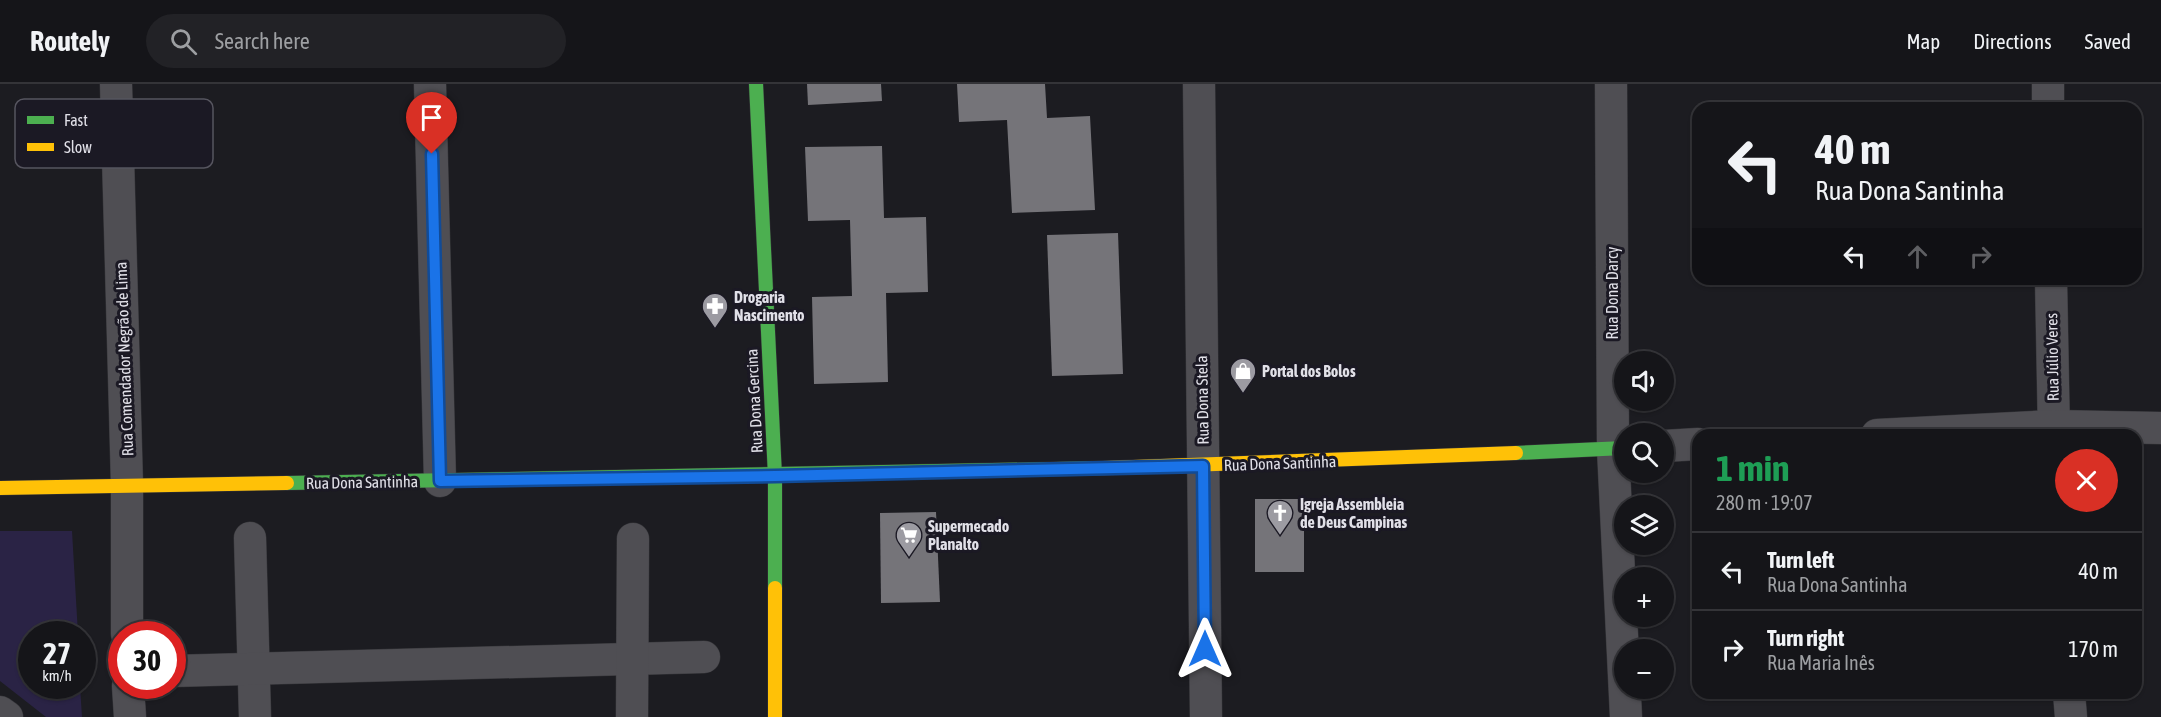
<!DOCTYPE html>
<html lang="en">
<head>
<meta charset="utf-8">
<style>
	:root { --surface:#151519; --page:#222226; --text:#f1f3f6; --muted:#9d9fa2; --line:#343438 }
	body { margin:0; font-family:"Asap Condensed",sans-serif; background:var(--page); color:var(--text); height:100vh; display:flex; flex-direction:column; font-size:22px; white-space:nowrap }
	* { box-sizing:border-box; margin:0 }
	p { font-size:20px; color:var(--muted) }
	.icon { flex:none; width:33px; height:33px; fill:none; stroke:currentColor; stroke-width:2; stroke-linecap:round; stroke-linejoin:round }
	.map { position:relative; flex:1; overflow:hidden }
	.drawer { position:absolute; left:1692px; top:345px; width:450px; height:270px; display:flex; flex-direction:column; background:var(--surface); border-radius:18px; box-shadow:0 2px 4px #0004,0 0 0 2px var(--line) }
	.drawer>* { flex:none }
	.guide { position:absolute; left:1692px; top:18px; width:450px; height:183px; border-radius:18px; box-shadow:0 2px 4px #0004,0 0 0 2px var(--line); background:#151519; color:var(--text); overflow:hidden }
	.controls { position:absolute; left:1614px; top:267px; display:grid; gap:12px }
	.controls a { display:grid; place-items:center; width:60px; height:60px; border-radius:50%; background:var(--surface); box-shadow:0 2px 4px #0004,0 0 0 2px var(--line); font-size:30px }
	.speed { position:absolute; left:18px; top:537px; display:flex; gap:12px; font-size:30px; font-weight:700; text-align:center }
	.speed>* { display:grid; place-content:center; width:78px; height:78px; border-radius:50%; background:var(--surface); box-shadow:0 2px 4px #0004,0 0 0 2px var(--line); line-height:1 }
	.speed small { font-size:15px; font-weight:400 }
	.speed .limit { border:9px solid #d22; background:#fff; color:#111 }
	.pin { position:absolute; display:grid; place-items:center; width:51px; height:51px; color:#fff; margin:-62px -26px; border-radius:50% 50% 50% 0; rotate:-45deg; box-shadow:0 0 6px #0007 }
	.pin .icon { rotate:45deg }
	.me { position:absolute; width:66px; margin:-33px; rotate:0deg; stroke-linejoin:round; filter:drop-shadow(0 0 4px #0008) }
	.turn { display:flex; align-items:center; gap:21px; height:126px; padding:0 24px; font-size:27px }
	.turn .icon { width:78px; height:78px; stroke-width:2.5 }
	.turn b { display:block; font-size:42px; line-height:51px }
	.lanes { display:flex; align-items:center; height:57px; padding:0 24px; background:#0003; justify-content:center; gap:30px; direction:ltr }
	.lanes .off { opacity:.35 }
	.round { display:grid; place-items:center; flex:none; width:63px; height:63px; border-radius:32px; background:var(--page) }
	.summary { display:flex; align-items:center; justify-content:space-between; height:102px; padding:0 24px }
	h1 { font-size:36px; font-weight:700; line-height:45px; color:#1e9e55 }
	ul { padding:0; list-style:none }
	li { display:flex; align-items:center; gap:18px; height:78px; padding:0 24px; border-top:2px solid var(--line) }
	li div { flex:1 }
	li b { display:block; font-size:22px }
	li em { font-style:normal }
	header { display:flex; align-items:center; gap:36px; box-sizing:border-box; height:84px; padding:0 30px; background:var(--surface); border-bottom:2px solid var(--line) }
	header strong { font-size:28px }
	nav { display:flex; gap:33px; margin-inline-start:auto; font-size:21px }
	.search { width:420px; height:54px; background:var(--page); display:flex; align-items:center; gap:15px; box-sizing:border-box; padding:0 21px; border-radius:33px; color:var(--muted); font-size:22px }
	.map>svg:first-child { display:block }
	.green { fill:#2a2345 }
	.building { fill:#757479 }
	.lines { fill:none; stroke-linecap:round; stroke-linejoin:round }
	.street-casing { stroke:#36363a; stroke-width:33 }
	.fast-casing { stroke:#36363a; stroke-width:15 }
	.slow-casing { stroke:#36363a; stroke-width:15 }
	.street { stroke:#4f4e53; stroke-width:32 }
	.fast { stroke:#4caf50; stroke-width:14 }
	.slow { stroke:#ffc107; stroke-width:14 }
	.route-casing { stroke:#114b97; stroke-width:15 }
	.route { stroke:#1a73e8; stroke-width:10 }
	.labels { text-anchor:middle; dominant-baseline:central; stroke-width:6; stroke-linejoin:round; paint-order:stroke }
	.street-label { font-size:16px; fill:#e1e0e8; stroke:#1b1924 }
	.poi-label { font-size:16px; font-weight:bold; fill:#e1e0e8; stroke:#1b1924; text-anchor:start }
	.key { fill:#1b1924; stroke:#56555f; stroke-width:1.5 }
	.key-label { font-size:16px; fill:#e1e0e8 }
</style>
</head>
<body>
<header>
<strong>Routely</strong>
<div class="search"><svg class="icon" aria-label="search" viewBox="0 0 24 24"><circle cx="10" cy="10" r="6"/><path d="M15 15l6 6"/></svg>Search here</div>
<nav><a>Map</a><a>Directions</a><a>Saved</a></nav>
</header>
<div class="map">
<svg width="2161" height="633" viewBox="0 0 2161 633">
	<rect width="100%" height="100%" fill="#1c1c21"/>
	<!-- green -->
	<polygon class="green" points="0,447 72,447 78,550 32,550 32,602 80,602 82,633 46,633 0,597"/>
	<!-- building -->
	<g class="building">
		<polygon points="807,0 881,0 882,17 808,21"/>
		<polygon points="957,0 1045,0 1047,34 1090,32 1095,126 1012,129 1007,36 959,38"/>
		<polygon points="882,62 884,134 926,133 928,208 886,209 888,298 814,300 812,213 852,212 850,136 808,137 805,63"/>
		<polygon points="1118,149 1123,290 1052,292 1047,151"/>
		<rect x="1255" y="415" width="49" height="73"/>
		<polygon points="936,428 940,518 881,519 880,429"/>
	</g>
	<g class="lines">
		<!-- street casing -->
		<g class="street-casing">
			<g id="street">
				<polyline points="116,0 127,401 127,550"/>
				<polyline points="430,0 440,397"/>
				<polyline points="1199,0 1206,633"/>
				<polyline points="1611,0 1613,365 1626,633"/>
				<polyline points="2048,0 2048,24"/>
				<polyline points="2051,195 2054,351"/>
				<polyline points="1877,351 2053,342 2161,344"/>
				<polyline points="1664,362 1698,360"/>
				<polyline points="250,454 255,633"/>
				<polyline points="172,587 704,573"/>
				<polyline points="128,602 130,633"/>
				<polyline points="2069,609 2071,633"/>
				<polyline points="0,628 7,633"/>
				<polyline points="632,633 633,455"/>
			</g>
		</g>
		<!-- fast casing -->
		<g class="fast-casing">
			<g id="fast">
				<polyline points="756,0 775,392 775,504"/>
				<polyline points="1516,369 1624,364"/>
				<polyline points="287,399 1105,384"/>
			</g>
		</g>
		<!-- slow casing -->
		<g class="slow-casing">
			<g id="slow">
				<polyline points="1105,384 1516,369"/>
				<polyline points="0,404 287,399"/>
				<polyline points="775,504 775,633"/>
			</g>
		</g>
		<!-- street -->
		<use href="#street" class="street"/>
		<!-- fast -->
		<use href="#fast" class="fast"/>
		<!-- slow -->
		<use href="#slow" class="slow"/>
	</g>
	<g class="lines">
		<!-- route casing -->
		<g class="route-casing">
			<polyline id="route" points="432,70 440,397 775,392 1203,382 1205,565"/>
		</g>
		<!-- route -->
		<use href="#route" class="route"/>
	</g>
	<!-- icons -->
	<defs>
		<g id="pharmacy-pin" transform="scale(1.35)"><path d="M0 17L-7.5 6A9.5 9.5 0 1 1 7.5 6Z" fill="#9c9ba2" stroke="#1b1924"/><path d="M-2-6h4v4h4v4h-4v4h-4v-4h-4v-4h4Z" fill="#fff"/></g>
		<g id="shop-pin" transform="scale(1.35)"><path d="M0 17L-7.5 6A9.5 9.5 0 1 1 7.5 6Z" fill="#9c9ba2" stroke="#1b1924"/><path d="M-5-2.5h2.3a2.7 3.5 0 0 1 5.4 0H5L5.5 6h-11ZM-1.5-2.5h3a1.5 2.3 0 0 0-3 0Z" fill="#fff"/></g>
		<g id="church-pin" transform="scale(1.35)"><path d="M0 17L-7.5 6A9.5 9.5 0 1 1 7.5 6Z" fill="#9c9ba2" stroke="#1b1924"/><path d="M-1.2-6h2.4v3.5h3.3v2.4h-3.3V6h-2.4V-.1h-3.3v-2.4h3.3Z" fill="#fff"/></g>
		<g id="supermarket-pin" transform="scale(1.35)"><path d="M0 17L-7.5 6A9.5 9.5 0 1 1 7.5 6Z" fill="#9c9ba2" stroke="#1b1924"/><path d="M-6-5.5h2.5l.6 2H6L4.5 2H-2.5L-4.4-4H-6ZM-1.5 3.2a1.3 1.3 0 1 0 .1 0ZM3 3.2a1.3 1.3 0 1 0 .1 0Z" fill="#fff"/></g>
	</defs>
	<g fill-rule="evenodd">
		<use href="#pharmacy-pin" x="715" y="222"/>
		<use href="#shop-pin" x="1243" y="287"/>
		<use href="#church-pin" x="1280" y="429"/>
		<use href="#supermarket-pin" x="909" y="451"/>
	</g>
	<g class="labels">
		<!-- street labels -->
		<g class="street-label">
			<text transform="translate(1612 209) rotate(-90)">Rua Dona Darcy</text>
			<text transform="translate(2052 273) rotate(-91)">Rua Júlio Veres</text>
			<text transform="translate(124 275) rotate(-92)">Rua Comendador Negrão de Lima</text>
			<text transform="translate(1202 316) rotate(-91)">Rua Dona Stela</text>
			<text transform="translate(754 317) rotate(-93)">Rua Dona Gercina</text>
			<text transform="translate(1280 379) rotate(-2)">Rua Dona Santinha</text>
			<text transform="translate(362 398) rotate(-1)">Rua Dona Santinha</text>
		</g>
		<!-- poi labels -->
		<g class="poi-label">
			<text x="734" y="213">Drogaria<tspan x="734" dy="18">Nascimento</tspan></text>
			<text x="1262" y="287">Portal dos Bolos</text>
			<text x="1300" y="420">Igreja Assembleia<tspan x="1300" dy="18">de Deus Campinas</tspan></text>
			<text x="928" y="442">Supermecado<tspan x="928" dy="18">Planalto</tspan></text>
		</g>
	</g>
	<!-- legend -->
	<rect x="15" y="15" width="198" height="69" rx="9" class="key"/>
	<rect x="27" y="32" width="27" height="8" fill="#4caf50"/>
	<rect x="27" y="59" width="27" height="8" fill="#ffc107"/>
	<g class="key-label">
		<text x="64" y="42">Fast</text>
		<text x="64" y="69">Slow</text>
	</g>
</svg>
<div class="controls">
<a><svg class="icon" aria-label="sound" viewBox="0 0 24 24"><path d="M4 9h4l5-4v14l-5-4H4zM17 9q2 3 0 6"/></svg></a>
<a><svg class="icon" aria-label="search" viewBox="0 0 24 24"><circle cx="10" cy="10" r="6"/><path d="M15 15l6 6"/></svg></a>
<a><svg class="icon" aria-label="layers" viewBox="0 0 24 24"><path d="M12 4l9 5-9 5-9-5zM3 14l9 5 9-5"/></svg></a>
<a>+</a>
<a>−</a>
</div>
<div class="speed"><div>27<small>km/h</small></div><div class="limit">30</div></div>
<div class="pin" style="left:432px;top:70px;background:#d93025"><svg class="icon" aria-label="arrive" viewBox="0 0 24 24"><path d="M6 21V4h12l-3 4 3 4H6"/></svg></div>
<svg class="me" style="left:1205px;top:565px" viewBox="-20 -20 40 40"><path d="M0-17L14 15 0 8-14 15z" fill="#1a73e8" stroke="#fff" stroke-width="4"/></svg>
<div class="guide">
<div class="turn"><svg class="icon" aria-label="left" viewBox="0 0 24 24"><path d="M17 20v-9H6M10 6l-5 5 5 5"/></svg><div><b>40 m</b>Rua Dona Santinha</div></div>
<div class="lanes"><svg class="icon" aria-label="left" viewBox="0 0 24 24"><path d="M17 20v-9H6M10 6l-5 5 5 5"/></svg><svg class="icon off" aria-label="ahead" viewBox="0 0 24 24"><path d="M12 20V5M6 11l6-6 6 6"/></svg><svg class="icon off" aria-label="right" viewBox="0 0 24 24"><path d="M7 20v-9h11M14 6l5 5-5 5"/></svg></div>
</div>
<section class="drawer">
<div class="summary"><div><h1>1 min</h1><p>280 m · 19:07</p></div><a class="round" style="background:#d93025;color:#fff"><svg class="icon" aria-label="close" viewBox="0 0 24 24"><path d="M6 6l12 12M18 6L6 18"/></svg></a></div>
<ul>
<li><svg class="icon" aria-label="left" viewBox="0 0 24 24"><path d="M17 20v-9H6M10 6l-5 5 5 5"/></svg><div><b>Turn left</b><p>Rua Dona Santinha</p></div><em>40 m</em></li>
<li><svg class="icon" aria-label="right" viewBox="0 0 24 24"><path d="M7 20v-9h11M14 6l5 5-5 5"/></svg><div><b>Turn right</b><p>Rua Maria Inês</p></div><em>170 m</em></li>
</ul>
</section>
</div>
</body>
</html>
